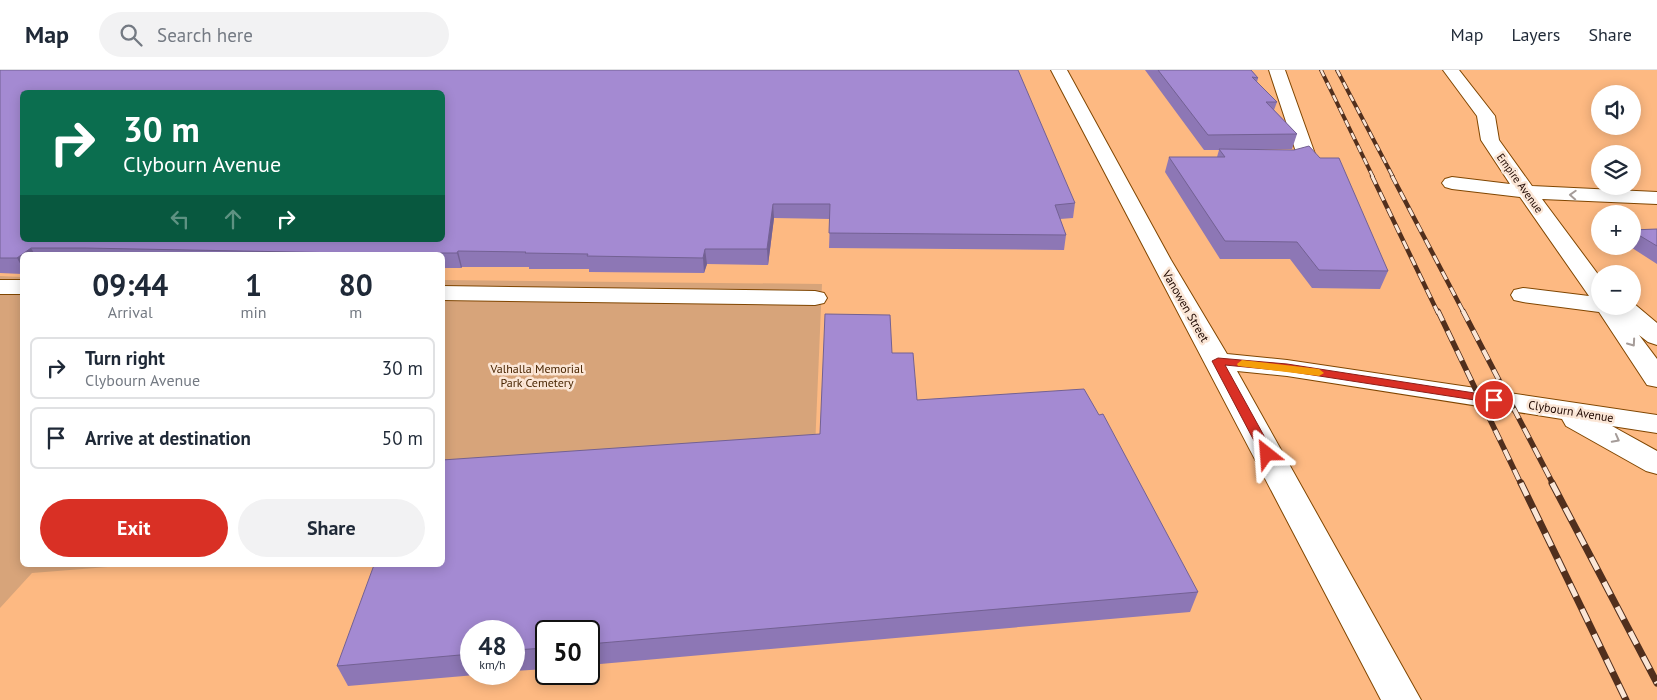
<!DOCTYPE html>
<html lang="en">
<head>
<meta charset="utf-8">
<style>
	:root { --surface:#fff; --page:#f2f2f3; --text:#1f2937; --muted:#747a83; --line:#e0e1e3; --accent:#d93025 }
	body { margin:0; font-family:"PT Sans",sans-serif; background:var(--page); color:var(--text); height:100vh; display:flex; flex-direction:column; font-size:19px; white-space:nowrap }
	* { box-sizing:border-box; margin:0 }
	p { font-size:16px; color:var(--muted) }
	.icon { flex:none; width:28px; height:28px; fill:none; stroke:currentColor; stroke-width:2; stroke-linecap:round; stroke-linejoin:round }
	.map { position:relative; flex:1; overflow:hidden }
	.sheet { position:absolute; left:20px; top:182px; width:425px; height:315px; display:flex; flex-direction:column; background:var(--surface); border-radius:8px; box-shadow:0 2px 12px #0003 }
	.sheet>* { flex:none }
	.top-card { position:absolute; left:20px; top:20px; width:425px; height:152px; border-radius:8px; box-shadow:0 2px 12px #0003; background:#0b6e4f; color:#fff; overflow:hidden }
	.tools { position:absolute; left:1591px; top:15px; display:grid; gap:10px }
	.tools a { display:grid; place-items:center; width:50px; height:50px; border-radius:50%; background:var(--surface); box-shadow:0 2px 12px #0003; font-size:25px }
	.speed { position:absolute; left:460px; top:550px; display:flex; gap:10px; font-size:25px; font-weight:700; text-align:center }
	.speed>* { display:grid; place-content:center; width:65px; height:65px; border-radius:50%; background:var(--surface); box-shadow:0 2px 12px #0003; line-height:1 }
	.speed small { font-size:12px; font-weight:400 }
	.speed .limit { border:2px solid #111; border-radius:8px; background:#fff; color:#111 }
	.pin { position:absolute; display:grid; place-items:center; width:42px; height:42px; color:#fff; margin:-21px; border:2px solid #fff; border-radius:50%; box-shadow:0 1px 5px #0007 }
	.me { position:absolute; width:55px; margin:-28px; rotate:332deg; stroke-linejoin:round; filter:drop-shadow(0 0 4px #0008) }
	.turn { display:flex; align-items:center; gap:18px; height:105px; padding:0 20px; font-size:22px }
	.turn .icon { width:65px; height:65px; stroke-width:2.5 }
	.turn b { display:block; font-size:35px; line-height:42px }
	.lanes { display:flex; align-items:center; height:48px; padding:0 20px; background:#0003; justify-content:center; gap:25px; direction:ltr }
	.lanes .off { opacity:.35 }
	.eta { display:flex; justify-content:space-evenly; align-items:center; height:85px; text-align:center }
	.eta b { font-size:30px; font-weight:600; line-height:35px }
	.action { display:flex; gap:10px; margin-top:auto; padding:10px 20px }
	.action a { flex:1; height:58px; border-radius:30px; background:var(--accent); color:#fff; font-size:20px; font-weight:600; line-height:58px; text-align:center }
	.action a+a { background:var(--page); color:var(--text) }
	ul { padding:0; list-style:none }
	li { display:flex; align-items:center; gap:15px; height:62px; margin:0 10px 8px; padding:0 10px; border:2px solid var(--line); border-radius:8px }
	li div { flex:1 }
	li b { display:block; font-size:19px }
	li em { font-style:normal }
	header { display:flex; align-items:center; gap:30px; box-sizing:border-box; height:70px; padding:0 25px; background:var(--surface); border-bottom:1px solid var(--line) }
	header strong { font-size:24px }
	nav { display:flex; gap:28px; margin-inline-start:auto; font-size:18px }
	.search { width:350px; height:45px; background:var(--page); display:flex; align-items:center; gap:12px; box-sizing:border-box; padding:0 18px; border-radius:28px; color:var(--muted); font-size:19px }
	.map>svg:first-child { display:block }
	.green { fill:#d7a47a }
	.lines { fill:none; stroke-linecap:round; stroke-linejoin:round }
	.minor-casing { stroke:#804601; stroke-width:2 }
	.major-casing { stroke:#804601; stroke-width:2 }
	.minor { fill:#fff; fill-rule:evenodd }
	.major { fill:#fff; fill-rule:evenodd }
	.rail-far3-casing { stroke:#512f1d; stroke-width:4 }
	.rail-far2-casing { stroke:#512f1d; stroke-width:4.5 }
	.rail-far1-casing { stroke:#512f1d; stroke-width:5.5 }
	.rail-casing { stroke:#512f1d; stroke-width:7 }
	.rail-far3 { stroke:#fbe6d6; stroke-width:2.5; stroke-dasharray:7; stroke-linecap:butt }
	.rail-far2 { stroke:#fbe6d6; stroke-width:3; stroke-dasharray:9; stroke-linecap:butt }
	.rail-far1 { stroke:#fbe6d6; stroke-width:4; stroke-dasharray:11; stroke-linecap:butt }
	.rail { stroke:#fbe6d6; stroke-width:5; stroke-dasharray:14; stroke-linecap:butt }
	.wall { fill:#8d77b5 }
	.shaded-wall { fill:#736193 }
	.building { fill:#a48ad2; stroke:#736193; fill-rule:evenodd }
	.oneway { stroke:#a59c99 }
	.route { fill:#d93025; stroke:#8d1f18 }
	.slow { fill:#f59e0b }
	.labels { text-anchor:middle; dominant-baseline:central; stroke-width:5; stroke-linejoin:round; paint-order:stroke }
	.far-street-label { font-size:11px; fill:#1f0800; stroke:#fbe6d6 }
	.street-label { font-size:12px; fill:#1f0800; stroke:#fbe6d6 }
	.park-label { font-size:12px; fill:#482400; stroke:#fbe6d6 }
</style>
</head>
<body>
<header>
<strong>Map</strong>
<div class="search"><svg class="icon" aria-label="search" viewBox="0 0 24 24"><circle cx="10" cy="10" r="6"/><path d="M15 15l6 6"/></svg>Search here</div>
<nav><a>Map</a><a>Layers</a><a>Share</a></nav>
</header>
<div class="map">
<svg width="1657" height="630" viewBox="0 0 1657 630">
	<rect width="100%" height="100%" fill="#fdb982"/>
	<!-- green -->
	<g class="green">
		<polygon points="0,206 22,207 22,495 133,495 32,503 0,538"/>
		<polygon points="443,210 822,214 815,378 443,407"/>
	</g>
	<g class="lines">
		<!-- minor casing -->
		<g class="minor-casing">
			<g id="minor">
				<path d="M1269,0h16l30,84c-8,12 -32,11 -45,8l-2,-4 2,-4 26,-2z"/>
				<polygon points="1443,0 1459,0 1495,46 1499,70 1532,116 1657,122 1657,134 1542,129 1600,207 1600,236 1632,236 1632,232 1657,253 1657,275 1648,272 1639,265 1657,289 1657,317 1647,315 1599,242 1523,232 1514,230 1511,225 1514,220 1523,218 1589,226 1520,127 1452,119 1445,117 1442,113 1445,109 1452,107 1510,114 1481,70 1477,46"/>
				<rect x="0" y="210" width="22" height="14"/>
				<polygon points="442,216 815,221 824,223 827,228 824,233 815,235 442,230"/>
			</g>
		</g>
		<!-- major casing -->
		<g class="major-casing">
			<polygon id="major" points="1051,0 1067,0 1171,190 1227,284 1287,290 1657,345 1657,363 1612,356 1657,381 1657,404 1646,401 1566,356 1562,349 1287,306 1237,301 1421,630 1381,630"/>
		</g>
		<!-- minor -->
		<use href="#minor" class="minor"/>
		<!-- major -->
		<use href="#major" class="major"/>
		<!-- rail-far3 casing -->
		<g class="rail-far3-casing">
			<g id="rail-far3">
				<polyline points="1321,0 1373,107"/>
				<polyline points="1337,0 1393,107"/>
			</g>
		</g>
		<!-- rail-far2 casing -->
		<g class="rail-far2-casing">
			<g id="rail-far2">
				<polyline points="1372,106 1438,243"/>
				<polyline points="1392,106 1464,243"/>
			</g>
		</g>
		<!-- rail-far1 casing -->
		<g class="rail-far1-casing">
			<g id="rail-far1">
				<polyline points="1438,241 1521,414"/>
				<polyline points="1463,241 1553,414"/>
			</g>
		</g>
		<!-- rail casing -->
		<g class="rail-casing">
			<g id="rail">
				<polyline points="1521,413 1626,630"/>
				<polyline points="1552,413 1657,613"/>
			</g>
		</g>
		<!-- rail-far3 -->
		<use href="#rail-far3" class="rail-far3"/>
		<!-- rail-far2 -->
		<use href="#rail-far2" class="rail-far2"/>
		<!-- rail-far1 -->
		<use href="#rail-far1" class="rail-far1"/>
		<!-- rail -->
		<use href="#rail" class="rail"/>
	</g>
	<!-- wall -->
	<g class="wall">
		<polygon points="0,0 1075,133 1073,148 1060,149 1066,165 1064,180 829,178 830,149 774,148 768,195 707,194 704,203 589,202 589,199 529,199 529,197 462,197 461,198 442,198 442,185 22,185 22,204 0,203"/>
		<polygon points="1145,0 1251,0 1258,8 1257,12 1277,32 1274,40 1297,64 1292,79 1258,79 1388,201 1380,219 1312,218 1290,189 1220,189 1165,102 1169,87 1217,87 1219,80 1204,80"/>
		<polygon points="1657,159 1657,194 1629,176 1632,176 1632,160"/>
		<polygon points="892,283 917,330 1198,522 1190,542 589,595 589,561 546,561 546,599 514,601 514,561 471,561 471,604 487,604 348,616 337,596 820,364"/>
	</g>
	<!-- shaded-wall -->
	<g class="shaded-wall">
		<polygon points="773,134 774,148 768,195 767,179"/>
		<polygon points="31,178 35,185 22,185 22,197 17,188"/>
		<polygon points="705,179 707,194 704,203 703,188"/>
		<polygon points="458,181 462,197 461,198 457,183"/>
	</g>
	<!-- building -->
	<g class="building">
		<path d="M0,0h1018l57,133 -20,2 11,30 -237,-2 1,-29h-57l-6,45h-62l-2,9 -116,-2 1,-2 -63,-1 1,-1 -68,-1 -1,2h-59l-1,1 -312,-6h-54l-14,10h-17zM22,22h420v148h-420z"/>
		<polygon points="1158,0 1251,0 1258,8 1252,7 1277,32 1266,32 1297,64 1208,65"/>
		<polygon points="1309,76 1320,88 1339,88 1388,201 1319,200 1297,172 1225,171 1169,87 1225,87 1219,79 1294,80"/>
		<polygon points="1657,159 1657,176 1632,161 1632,160"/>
		<polygon points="825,244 890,245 892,283 913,283 917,330 1084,319 1099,345 1103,344 1198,522 589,574 589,561 546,561 546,578 514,580 514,561 471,561 471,584 337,596 374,495 442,495 442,390 820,364"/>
	</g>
	<!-- one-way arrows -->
	<defs><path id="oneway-chevron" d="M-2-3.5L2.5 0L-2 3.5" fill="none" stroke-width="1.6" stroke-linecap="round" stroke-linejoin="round" transform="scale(1.25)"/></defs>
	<g class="oneway">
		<use href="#oneway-chevron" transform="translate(1573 125) rotate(-177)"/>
		<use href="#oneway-chevron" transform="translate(1632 273) rotate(55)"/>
		<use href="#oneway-chevron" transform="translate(1616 369) rotate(28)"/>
	</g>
	<!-- route -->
	<polygon class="route" points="1218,288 1287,294 1494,326 1500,330 1494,333 1287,301 1225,295 1274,384 1267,388 1261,384 1212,291"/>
	<!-- slow -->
	<polygon class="slow" points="1242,290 1319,299 1324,303 1319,306 1238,296 1237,294"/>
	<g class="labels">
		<!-- far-street labels -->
		<g class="far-street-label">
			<text transform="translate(1520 113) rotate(54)">Empire Avenue</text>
		</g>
		<!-- street labels -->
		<g class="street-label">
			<text transform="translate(1186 236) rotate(60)">Vanowen Street</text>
			<text transform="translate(1571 341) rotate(9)">Clybourn Avenue</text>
		</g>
		<!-- park labels -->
		<g class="park-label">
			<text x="537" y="298">Valhalla Memorial<tspan x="537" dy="14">Park Cemetery</tspan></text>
		</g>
	</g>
</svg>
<div class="tools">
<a><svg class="icon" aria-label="sound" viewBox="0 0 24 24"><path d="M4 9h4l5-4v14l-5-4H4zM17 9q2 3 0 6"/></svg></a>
<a><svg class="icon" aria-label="layers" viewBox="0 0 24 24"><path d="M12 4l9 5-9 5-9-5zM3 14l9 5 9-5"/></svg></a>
<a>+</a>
<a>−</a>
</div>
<div class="speed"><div>48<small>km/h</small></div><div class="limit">50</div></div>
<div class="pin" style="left:1494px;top:330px;background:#d93025"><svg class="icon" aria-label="arrive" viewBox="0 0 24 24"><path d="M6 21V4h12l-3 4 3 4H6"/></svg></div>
<svg class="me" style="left:1267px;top:384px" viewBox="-20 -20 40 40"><path d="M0-17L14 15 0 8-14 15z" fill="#d93025" stroke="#fff" stroke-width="4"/></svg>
<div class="top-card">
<div class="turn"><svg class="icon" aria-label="right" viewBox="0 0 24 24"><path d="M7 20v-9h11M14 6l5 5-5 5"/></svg><div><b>30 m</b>Clybourn Avenue</div></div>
<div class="lanes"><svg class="icon off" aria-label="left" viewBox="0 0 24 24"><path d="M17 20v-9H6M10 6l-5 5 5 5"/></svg><svg class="icon off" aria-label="ahead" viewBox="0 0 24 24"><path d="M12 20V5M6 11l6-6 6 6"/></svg><svg class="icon" aria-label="right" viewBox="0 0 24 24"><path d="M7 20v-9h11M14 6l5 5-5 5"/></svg></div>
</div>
<section class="sheet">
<div class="eta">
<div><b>09:44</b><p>Arrival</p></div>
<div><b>1</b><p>min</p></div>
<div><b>80</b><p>m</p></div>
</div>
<ul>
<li><svg class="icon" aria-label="right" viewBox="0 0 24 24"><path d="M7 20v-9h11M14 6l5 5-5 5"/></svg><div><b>Turn right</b><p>Clybourn Avenue</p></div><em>30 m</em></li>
<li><svg class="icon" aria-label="arrive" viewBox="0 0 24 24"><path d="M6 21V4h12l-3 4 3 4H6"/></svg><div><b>Arrive at destination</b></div><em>50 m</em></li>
</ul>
<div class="action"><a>Exit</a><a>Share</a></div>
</section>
</div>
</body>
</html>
